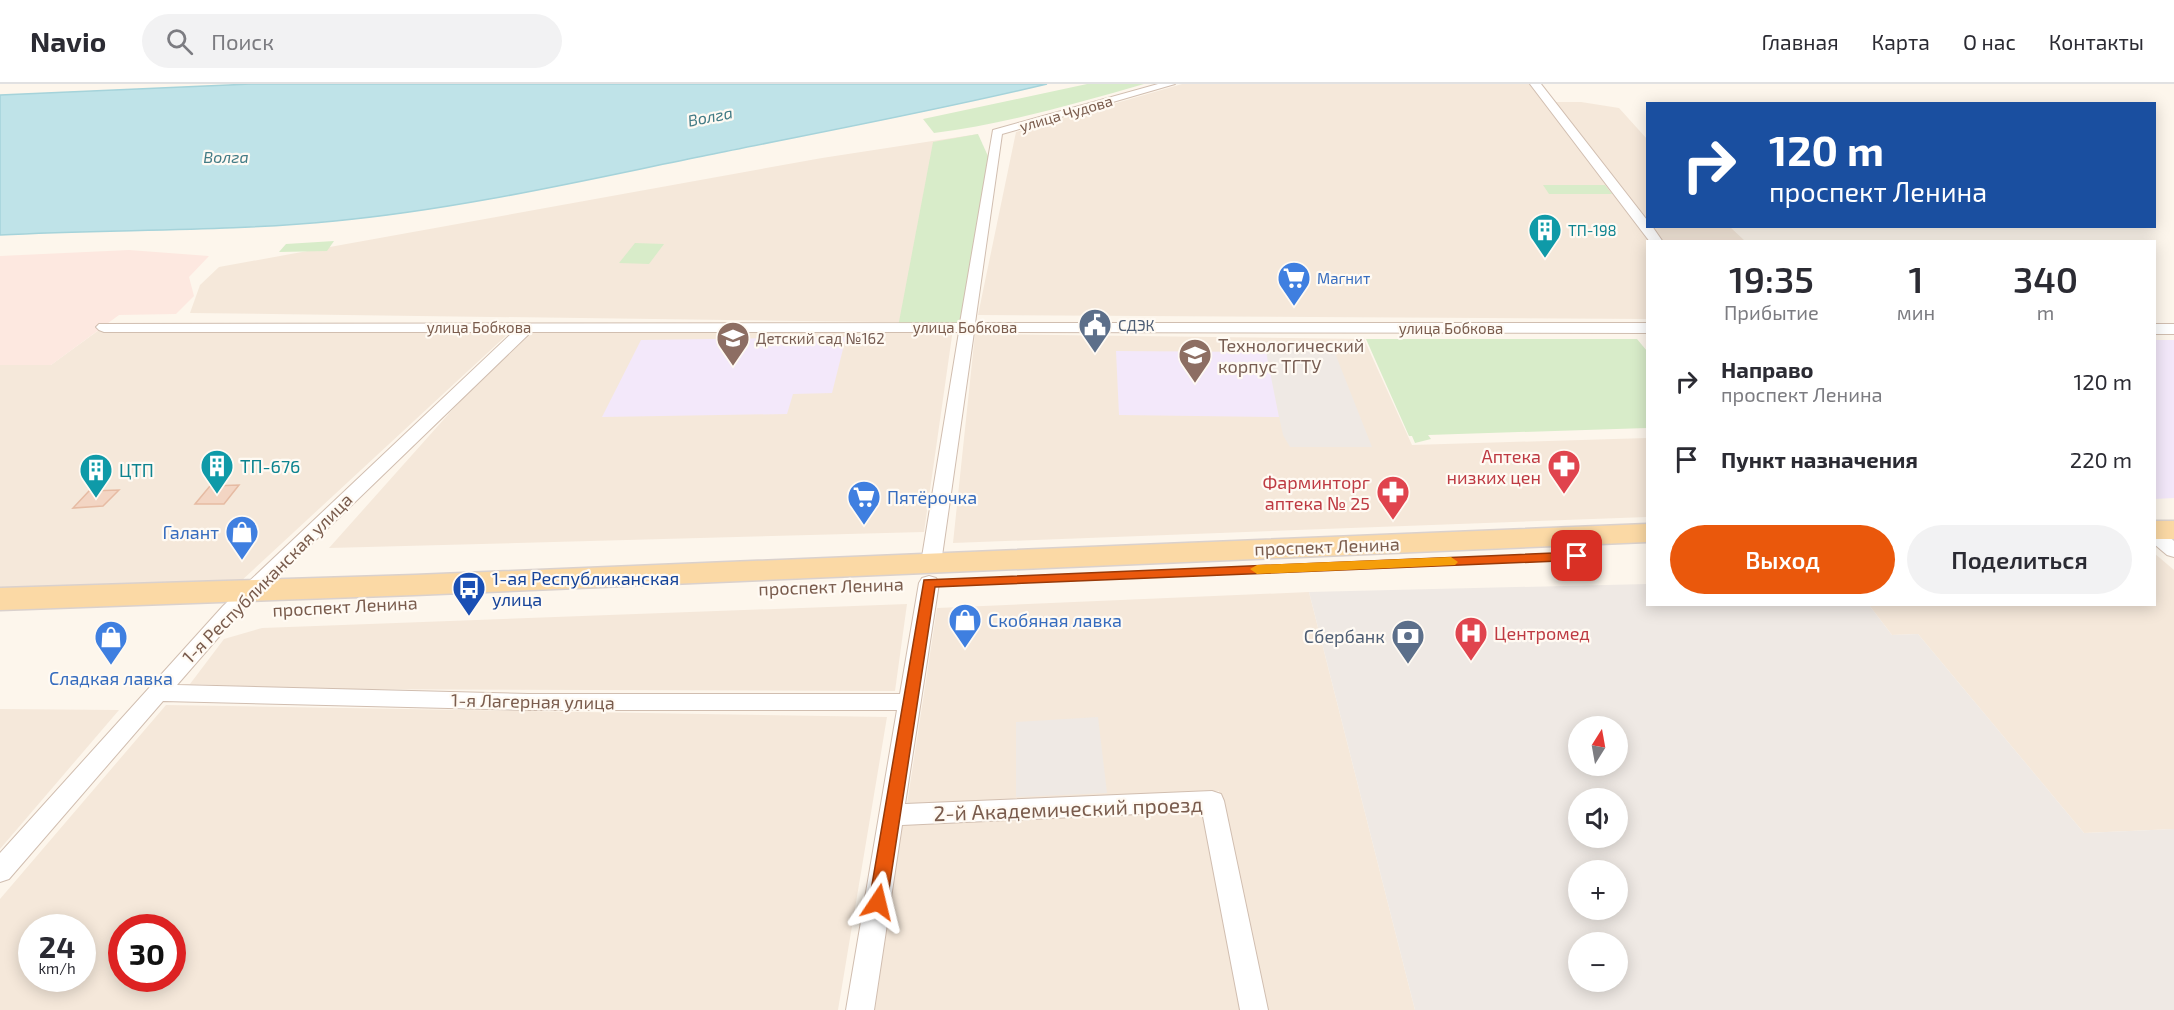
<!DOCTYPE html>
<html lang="ru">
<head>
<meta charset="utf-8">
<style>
	:root { --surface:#fff; --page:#f2f2f3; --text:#2b2b33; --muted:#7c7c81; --line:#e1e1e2; --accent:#ea580c }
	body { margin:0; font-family:"Exo 2",sans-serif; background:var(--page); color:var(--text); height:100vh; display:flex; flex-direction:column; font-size:22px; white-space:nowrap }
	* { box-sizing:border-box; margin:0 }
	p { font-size:20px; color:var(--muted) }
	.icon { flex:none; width:33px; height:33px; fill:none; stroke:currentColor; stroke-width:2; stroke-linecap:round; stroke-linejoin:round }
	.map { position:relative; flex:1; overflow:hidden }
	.drawer { position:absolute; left:1646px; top:156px; width:510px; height:366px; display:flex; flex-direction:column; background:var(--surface); border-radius:0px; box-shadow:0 3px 15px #0003 }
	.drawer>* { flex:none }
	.hud { position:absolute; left:1646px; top:18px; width:510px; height:126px; border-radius:0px; box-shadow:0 3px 15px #0003; background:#1a4fa0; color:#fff; overflow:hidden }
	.needle { width:39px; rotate:11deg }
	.fabs { position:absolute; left:1568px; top:632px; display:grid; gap:12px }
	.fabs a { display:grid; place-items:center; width:60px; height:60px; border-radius:50%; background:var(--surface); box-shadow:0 3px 15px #0003; font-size:30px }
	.speed { position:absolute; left:18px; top:830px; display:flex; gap:12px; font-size:30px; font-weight:700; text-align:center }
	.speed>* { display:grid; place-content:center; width:78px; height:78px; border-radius:50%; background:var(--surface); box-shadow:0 3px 15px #0003; line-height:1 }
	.speed small { font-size:15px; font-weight:400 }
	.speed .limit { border:9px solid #d22; background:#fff; color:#111 }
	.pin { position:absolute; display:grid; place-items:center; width:51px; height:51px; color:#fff; margin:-26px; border-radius:12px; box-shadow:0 3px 9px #0006 }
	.me { position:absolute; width:66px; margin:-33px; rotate:10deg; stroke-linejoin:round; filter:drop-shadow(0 0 4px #0008) }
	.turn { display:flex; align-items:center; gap:21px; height:126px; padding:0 24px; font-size:27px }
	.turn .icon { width:78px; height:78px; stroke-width:2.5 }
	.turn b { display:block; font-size:42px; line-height:51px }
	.eta { display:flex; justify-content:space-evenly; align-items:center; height:102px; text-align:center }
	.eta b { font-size:36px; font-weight:600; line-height:42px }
	.button { display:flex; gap:12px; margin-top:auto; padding:12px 24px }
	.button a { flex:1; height:69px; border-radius:36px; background:var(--accent); color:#fff; font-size:24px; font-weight:600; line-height:69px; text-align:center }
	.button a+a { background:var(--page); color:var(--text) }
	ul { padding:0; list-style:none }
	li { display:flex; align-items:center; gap:18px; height:78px; padding:0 24px }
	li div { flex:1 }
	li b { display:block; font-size:22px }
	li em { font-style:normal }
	header { display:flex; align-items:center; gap:36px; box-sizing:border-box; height:84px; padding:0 30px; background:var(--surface); border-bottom:2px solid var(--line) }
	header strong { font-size:28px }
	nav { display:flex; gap:33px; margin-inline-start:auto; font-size:21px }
	.search { width:420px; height:54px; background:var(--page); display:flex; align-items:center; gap:15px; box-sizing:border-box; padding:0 21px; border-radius:33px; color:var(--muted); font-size:22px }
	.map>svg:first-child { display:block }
	.residential { fill:#f5e8da; fill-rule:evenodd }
	.commercial { fill:#fde8e0 }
	.industrial { fill:#efe9e4; fill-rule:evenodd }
	.education { fill:#f3e8fa }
	.green { fill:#d8ecc9 }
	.water { fill:#bfe3e8; stroke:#a5d3da; stroke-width:1.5 }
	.building { fill:#f3d5c3; stroke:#e6bba3; stroke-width:1.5 }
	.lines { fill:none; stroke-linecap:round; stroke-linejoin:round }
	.minor-casing { stroke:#d1beb0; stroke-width:2 }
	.primary-casing { stroke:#dad1cd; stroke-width:3 }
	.minor { fill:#fff; fill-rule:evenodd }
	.primary { fill:#fbd9a5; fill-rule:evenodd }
	.route { fill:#ea580c; stroke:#983908; stroke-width:1.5 }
	.slow { fill:#f59e0b }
	.labels { text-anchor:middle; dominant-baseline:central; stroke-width:4.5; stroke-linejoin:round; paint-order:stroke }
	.far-street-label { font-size:15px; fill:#7a5c4d; stroke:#fffaf3 }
	.far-culture-label { font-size:15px; fill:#0d838f; stroke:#fffaf3; text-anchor:start }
	.far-shop-label { font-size:15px; fill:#366cbe; stroke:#fffaf3; text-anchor:start }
	.far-service-label { font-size:15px; fill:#4e5e75; stroke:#fffaf3; text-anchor:start }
	.far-education-label { font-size:15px; fill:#785e54; stroke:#fffaf3; text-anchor:start }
	.far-water-label { font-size:16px; font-style:italic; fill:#437c86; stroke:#fffaf3 }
	.education-label { font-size:18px; fill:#785e54; stroke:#fffaf3; text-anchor:start }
	.health-label { font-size:18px; fill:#be3a42; stroke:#fffaf3; text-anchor:end }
	.culture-label { font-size:18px; fill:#0d838f; stroke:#fffaf3; text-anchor:start }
	.shop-label { font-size:18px; fill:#366cbe; stroke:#fffaf3; text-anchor:start }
	.street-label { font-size:18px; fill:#7a5c4d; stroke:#fffaf3 }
	.transit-label { font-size:18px; fill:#164399; stroke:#fffaf3; text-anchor:start }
	.service-label { font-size:18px; fill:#4e5e75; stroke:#fffaf3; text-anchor:end }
	.near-street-label { font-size:21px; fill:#7a5c4d; stroke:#fffaf3 }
</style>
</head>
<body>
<header>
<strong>Navio</strong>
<div class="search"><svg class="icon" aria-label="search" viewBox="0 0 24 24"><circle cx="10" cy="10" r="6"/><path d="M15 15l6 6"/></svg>Поиск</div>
<nav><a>Главная</a><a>Карта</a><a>О нас</a><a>Контакты</a></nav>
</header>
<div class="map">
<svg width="2174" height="926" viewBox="0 0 2174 926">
	<rect width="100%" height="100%" fill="#fdf6ec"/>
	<!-- residential -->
	<g class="residential">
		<polygon points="1182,0 1531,0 1545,18 1581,18 1619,24 1647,55 1647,142 1730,143 1745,157 1647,158 1647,235 978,231 1016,48"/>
		<polygon points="978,50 963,239 190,229 200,201 219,183 822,74"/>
		<polygon points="506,245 509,249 240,498 0,510 0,281 51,281 99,246"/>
		<polygon points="535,245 953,245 924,448 329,464 478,297"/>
		<polygon points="975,250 1364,255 1412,361 1647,354 1647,433 953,459"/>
		<polygon points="2154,469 2174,486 2174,745 2084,749 1918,550 1892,551 1869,521 2154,520"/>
		<polygon points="1309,508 1415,926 1263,926 1219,707 907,720 937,524"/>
		<polygon points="907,520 895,607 318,605 190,600 224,555 262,544"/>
		<path d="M166,621l721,12 -49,293h-838v-111zM32,843h50v51h-50zM122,843h50v51h-50z"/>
		<polygon points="0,625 119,626 0,765"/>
		<polygon points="1207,723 1244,926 872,926 901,740"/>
	</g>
	<!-- commercial -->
	<polygon class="commercial" points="129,166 209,172 189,193 194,212 176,230 119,231 51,281 0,281 0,172"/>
	<!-- industrial -->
	<g class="industrial">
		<polygon points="1263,258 1331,259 1372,363 1290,363 1283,351"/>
		<path d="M1647,500v20l222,1 23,30 26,-1 166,199 90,-4v181h-759l-106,-418zM1578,642h39v39h-39zM1578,714h39v39h-39zM1578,786h39v39h-39zM1578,858h39v39h-39z"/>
		<polygon points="1098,633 1107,709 1016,713 1016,638"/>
	</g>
	<!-- education -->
	<g class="education">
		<polygon points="846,253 832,309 793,310 787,330 602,333 641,256"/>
		<polygon points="2154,256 2174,256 2174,414 2154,415"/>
		<polygon points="1116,267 1266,268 1279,333 1119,331"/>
	</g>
	<!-- green -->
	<g class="green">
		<path d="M1087,0h57c-70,20 -139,40 -210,49l-11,-14z"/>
		<polygon points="978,50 992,81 967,243 898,243 933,58"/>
		<polygon points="1543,101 1605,101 1612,110 1549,110"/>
		<polygon points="334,157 327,167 279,168 286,160"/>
		<polygon points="635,159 664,160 649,180 619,179"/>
		<polygon points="1366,255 1637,255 1647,267 1647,344 1428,351 1431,355 1415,359 1412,352 1409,352"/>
	</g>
	<!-- water -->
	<path class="water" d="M251,0h796c-113,27 -226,48 -339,71 -123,25 -247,54 -373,66 -111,11 -223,8 -335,14v-140z"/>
	<!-- building -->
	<g class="building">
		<polygon points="239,401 224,420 195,420 210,402"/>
		<polygon points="119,406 103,422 73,424 89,407"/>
	</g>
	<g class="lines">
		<!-- minor casing -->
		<g class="minor-casing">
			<g id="minor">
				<polygon points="1158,0 1175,0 1002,50 975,239 1647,239 1647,249 974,248 941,479 938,484 931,485 924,484 921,479 959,248 531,248 237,532 177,601 528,610 900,610 919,499 922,494 929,492 936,494 939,499 905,720 1212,707 1221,710 1224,717 1268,926 1240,926 1202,727 902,741 874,926 846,926 897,626 528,626 163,617 9,795 0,798 0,769 223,522 513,248 104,248 99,246 96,243 99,240 960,239 993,46"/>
				<polygon points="1530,0 1541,0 1647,136 1647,142 1652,142 1663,158 1650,158"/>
				<rect x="2154" y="240" width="20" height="10"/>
				<polygon points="2154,444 2161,446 2174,457 2174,473 2167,471 2154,460"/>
			</g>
		</g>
		<!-- primary casing -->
		<g class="primary-casing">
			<g id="primary">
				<rect x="2154" y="437" width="20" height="18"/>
				<polygon points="1647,440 1647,458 415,511 0,526 0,504 415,491"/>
			</g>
		</g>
		<!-- minor -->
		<use href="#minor" class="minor"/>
		<!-- primary -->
		<use href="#primary" class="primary"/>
	</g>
	<!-- route -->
	<polygon class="route" points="1577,468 1584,472 1582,476 935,503 887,818 885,823 878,825 872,823 869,818 924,496"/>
	<!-- slow -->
	<polygon class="slow" points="1451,473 1458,478 1455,481 1257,490 1250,485 1257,481"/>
	<!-- icons -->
	<defs>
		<g id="building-pin" transform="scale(1.725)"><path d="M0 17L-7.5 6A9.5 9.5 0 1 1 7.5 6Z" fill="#0f9aa8" stroke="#fffaf3"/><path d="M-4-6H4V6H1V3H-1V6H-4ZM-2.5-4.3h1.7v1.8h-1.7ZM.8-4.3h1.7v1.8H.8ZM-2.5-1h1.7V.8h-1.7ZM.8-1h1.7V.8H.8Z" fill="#fff"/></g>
		<g id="supermarket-pin" transform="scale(1.725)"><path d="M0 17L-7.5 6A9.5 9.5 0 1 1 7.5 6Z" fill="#3f7fe0" stroke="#fffaf3"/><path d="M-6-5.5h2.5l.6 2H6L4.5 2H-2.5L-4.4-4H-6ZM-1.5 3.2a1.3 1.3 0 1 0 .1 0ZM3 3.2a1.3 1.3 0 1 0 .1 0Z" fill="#fff"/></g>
		<g id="civic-pin" transform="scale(1.725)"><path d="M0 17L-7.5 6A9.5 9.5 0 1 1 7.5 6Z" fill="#5c6f8a" stroke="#fffaf3"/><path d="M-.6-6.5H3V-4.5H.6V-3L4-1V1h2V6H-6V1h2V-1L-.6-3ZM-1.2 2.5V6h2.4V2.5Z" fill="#fff"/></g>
		<g id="school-pin" transform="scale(1.725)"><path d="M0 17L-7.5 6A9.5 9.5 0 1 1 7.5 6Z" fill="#8d6e63" stroke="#fffaf3"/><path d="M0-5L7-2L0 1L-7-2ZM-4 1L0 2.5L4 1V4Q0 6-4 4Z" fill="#fff"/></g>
		<g id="university-pin" transform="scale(1.725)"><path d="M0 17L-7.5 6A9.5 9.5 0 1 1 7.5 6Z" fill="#8d6e63" stroke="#fffaf3"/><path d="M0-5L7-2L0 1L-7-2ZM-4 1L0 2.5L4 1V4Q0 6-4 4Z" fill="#fff"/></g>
		<g id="pharmacy-pin" transform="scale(1.725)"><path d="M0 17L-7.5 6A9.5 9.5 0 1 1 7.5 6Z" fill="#e0444e" stroke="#fffaf3"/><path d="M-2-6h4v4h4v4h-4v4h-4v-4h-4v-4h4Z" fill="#fff"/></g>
		<g id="shop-pin" transform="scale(1.725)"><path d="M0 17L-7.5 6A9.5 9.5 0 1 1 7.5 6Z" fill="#3f7fe0" stroke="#fffaf3"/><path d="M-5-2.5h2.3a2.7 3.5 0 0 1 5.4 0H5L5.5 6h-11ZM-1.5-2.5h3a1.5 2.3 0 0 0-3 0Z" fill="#fff"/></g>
		<g id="bus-pin" transform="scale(1.725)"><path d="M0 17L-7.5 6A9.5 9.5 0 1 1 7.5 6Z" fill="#1a4fb4" stroke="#fffaf3"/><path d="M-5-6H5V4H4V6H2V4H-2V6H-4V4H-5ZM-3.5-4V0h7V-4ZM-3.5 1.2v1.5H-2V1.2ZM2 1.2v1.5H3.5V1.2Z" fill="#fff"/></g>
		<g id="hospital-pin" transform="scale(1.725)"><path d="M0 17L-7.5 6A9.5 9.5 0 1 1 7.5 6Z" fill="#e0444e" stroke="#fffaf3"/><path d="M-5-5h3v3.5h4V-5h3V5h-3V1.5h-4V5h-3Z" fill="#fff"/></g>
		<g id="bank-pin" transform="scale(1.725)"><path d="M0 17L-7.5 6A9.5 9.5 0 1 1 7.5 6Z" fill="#5c6f8a" stroke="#fffaf3"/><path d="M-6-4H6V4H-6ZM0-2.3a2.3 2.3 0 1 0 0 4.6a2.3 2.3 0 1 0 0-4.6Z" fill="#fff"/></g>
	</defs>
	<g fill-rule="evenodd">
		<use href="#building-pin" x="1545" y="146"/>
		<use href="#supermarket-pin" x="1294" y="194"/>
		<use href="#civic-pin" x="1095" y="241"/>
		<use href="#school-pin" x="733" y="254"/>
		<use href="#university-pin" x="1195" y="271"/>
		<use href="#building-pin" x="217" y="382"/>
		<use href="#pharmacy-pin" x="1564" y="382"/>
		<use href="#building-pin" x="96" y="386"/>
		<use href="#pharmacy-pin" x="1393" y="408"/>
		<use href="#supermarket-pin" x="864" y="413"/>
		<use href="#shop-pin" x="242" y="448"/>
		<use href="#bus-pin" x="469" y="504"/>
		<use href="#shop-pin" x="965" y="536"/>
		<use href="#hospital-pin" x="1471" y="549"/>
		<use href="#bank-pin" x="1408" y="552"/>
		<use href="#shop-pin" x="111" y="553"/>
	</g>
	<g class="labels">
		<!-- far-street labels -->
		<g class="far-street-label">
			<text transform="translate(1066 29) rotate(-16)">улица Чудова</text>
			<text x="479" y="243">улица Бобкова</text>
			<text x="965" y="243">улица Бобкова</text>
			<text x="1451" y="244">улица Бобкова</text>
		</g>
		<!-- far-culture labels -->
		<g class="far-culture-label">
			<text x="1568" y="146">ТП-198</text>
		</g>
		<!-- far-shop labels -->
		<g class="far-shop-label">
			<text x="1317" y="194">Магнит</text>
		</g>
		<!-- far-service labels -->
		<g class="far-service-label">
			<text x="1118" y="241">СДЭК</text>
		</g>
		<!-- far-education labels -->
		<g class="far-education-label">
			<text x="756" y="254">Детский сад №162</text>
		</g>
		<!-- far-water labels -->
		<g class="far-water-label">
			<text transform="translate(710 32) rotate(-11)">Волга</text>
			<text x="226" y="72">Волга</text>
		</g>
		<!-- education labels -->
		<g class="education-label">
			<text x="1218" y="261">Технологический<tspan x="1218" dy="21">корпус ТГТУ</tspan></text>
		</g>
		<!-- health labels -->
		<g class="health-label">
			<text x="1541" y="372">Аптека<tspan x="1541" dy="21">низких цен</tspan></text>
			<text x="1370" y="398">Фарминторг<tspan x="1370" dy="21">аптека № 25</tspan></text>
			<text x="1494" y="549" text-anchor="start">Центромед</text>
		</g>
		<!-- culture labels -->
		<g class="culture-label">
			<text x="240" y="382">ТП-676</text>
			<text x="119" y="386">ЦТП</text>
		</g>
		<!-- shop labels -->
		<g class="shop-label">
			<text x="887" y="413">Пятёрочка</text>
			<text x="219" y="448" text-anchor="end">Галант</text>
			<text x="988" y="536">Скобяная лавка</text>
			<text x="111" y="594" text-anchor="middle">Сладкая лавка</text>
		</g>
		<!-- street labels -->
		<g class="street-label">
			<text transform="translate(1327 462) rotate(-2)">проспект Ленина</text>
			<text transform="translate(267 494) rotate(-45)">1-я Республиканская улица</text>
			<text transform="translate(831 502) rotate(-2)">проспект Ленина</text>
			<text transform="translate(345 522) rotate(-3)">проспект Ленина</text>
			<text transform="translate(533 617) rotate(1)">1-я Лагерная улица</text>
		</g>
		<!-- transit labels -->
		<g class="transit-label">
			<text x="492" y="494">1-ая Республиканская<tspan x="492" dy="21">улица</tspan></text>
		</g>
		<!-- service labels -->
		<g class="service-label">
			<text x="1385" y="552">Сбербанк</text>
		</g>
		<!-- near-street labels -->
		<g class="near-street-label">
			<text transform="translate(1068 724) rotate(-2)">2-й Академический проезд</text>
		</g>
	</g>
</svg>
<div class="fabs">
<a><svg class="needle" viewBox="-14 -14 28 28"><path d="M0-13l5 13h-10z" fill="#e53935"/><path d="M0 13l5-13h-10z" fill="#7c7c81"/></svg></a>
<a><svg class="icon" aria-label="sound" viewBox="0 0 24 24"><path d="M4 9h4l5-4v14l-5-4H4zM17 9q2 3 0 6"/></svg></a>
<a>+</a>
<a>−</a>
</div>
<div class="speed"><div>24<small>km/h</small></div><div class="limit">30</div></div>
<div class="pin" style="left:1577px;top:472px;background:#d93025"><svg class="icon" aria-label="arrive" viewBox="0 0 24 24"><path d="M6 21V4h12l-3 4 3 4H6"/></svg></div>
<svg class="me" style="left:878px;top:818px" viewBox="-20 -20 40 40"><path d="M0-17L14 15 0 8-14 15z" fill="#ea580c" stroke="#fff" stroke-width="4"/></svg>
<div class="hud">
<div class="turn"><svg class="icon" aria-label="right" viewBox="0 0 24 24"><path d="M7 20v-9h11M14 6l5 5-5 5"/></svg><div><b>120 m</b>проспект Ленина</div></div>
</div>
<section class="drawer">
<div class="eta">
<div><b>19:35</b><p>Прибытие</p></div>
<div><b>1</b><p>мин</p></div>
<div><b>340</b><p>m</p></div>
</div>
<ul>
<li><svg class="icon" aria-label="right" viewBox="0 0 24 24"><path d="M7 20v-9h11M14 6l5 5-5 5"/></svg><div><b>Направо</b><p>проспект Ленина</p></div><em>120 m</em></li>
<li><svg class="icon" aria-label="arrive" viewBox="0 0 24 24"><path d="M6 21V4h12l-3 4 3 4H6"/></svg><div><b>Пункт назначения</b></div><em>220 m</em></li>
</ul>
<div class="button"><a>Выход</a><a>Поделиться</a></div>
</section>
</div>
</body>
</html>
